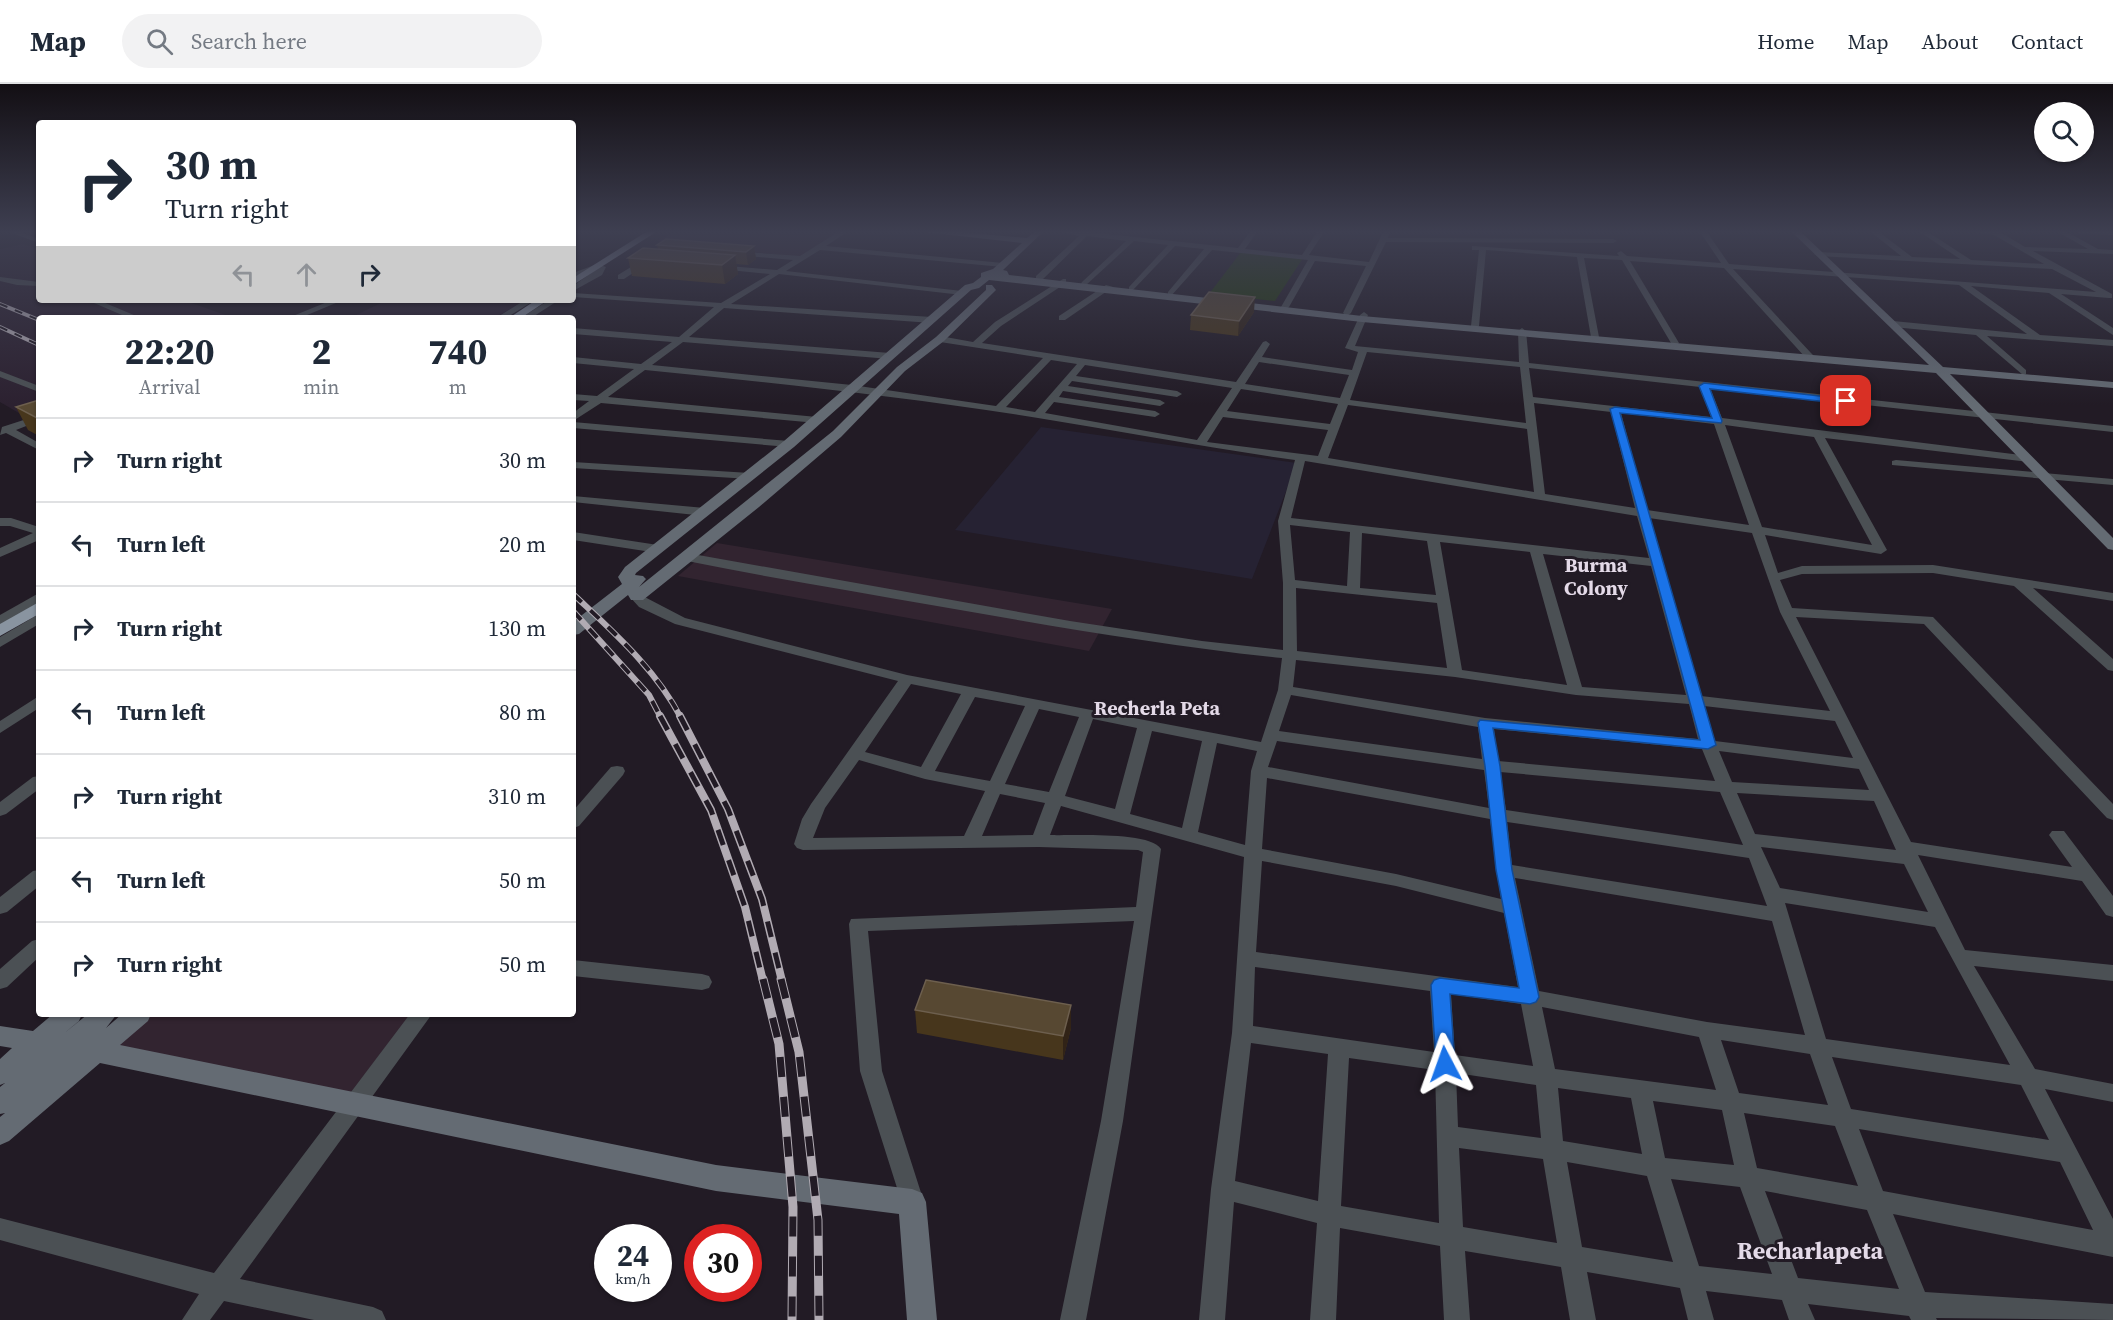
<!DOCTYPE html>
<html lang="en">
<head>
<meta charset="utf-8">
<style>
	:root { --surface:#fff; --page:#f2f2f3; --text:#1f2937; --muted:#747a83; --line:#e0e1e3 }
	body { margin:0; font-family:"Source Serif 4",serif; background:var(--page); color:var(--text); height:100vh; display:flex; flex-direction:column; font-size:22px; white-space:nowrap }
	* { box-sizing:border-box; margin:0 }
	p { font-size:20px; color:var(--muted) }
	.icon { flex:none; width:33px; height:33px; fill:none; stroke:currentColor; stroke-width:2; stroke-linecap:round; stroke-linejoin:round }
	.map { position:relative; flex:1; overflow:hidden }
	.panel { position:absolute; left:36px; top:231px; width:540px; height:702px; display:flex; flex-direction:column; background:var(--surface); border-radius:6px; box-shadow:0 2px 4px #0004 }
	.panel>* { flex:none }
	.banner { position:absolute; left:36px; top:36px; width:540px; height:183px; border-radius:6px; box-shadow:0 2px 4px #0004; background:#fff; color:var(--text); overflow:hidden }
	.controls { position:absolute; left:2034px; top:18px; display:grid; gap:12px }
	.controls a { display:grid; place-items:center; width:60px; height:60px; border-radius:50%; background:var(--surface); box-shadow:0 2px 4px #0004; font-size:30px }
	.speed { position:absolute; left:594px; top:1140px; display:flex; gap:12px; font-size:30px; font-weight:700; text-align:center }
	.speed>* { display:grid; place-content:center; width:78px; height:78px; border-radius:50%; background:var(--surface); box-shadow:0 2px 4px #0004; line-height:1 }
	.speed small { font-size:15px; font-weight:400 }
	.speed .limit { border:9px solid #d22; background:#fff; color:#111 }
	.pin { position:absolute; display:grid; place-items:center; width:51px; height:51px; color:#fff; margin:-26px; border-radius:12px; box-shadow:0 3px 9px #0006 }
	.me { position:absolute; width:66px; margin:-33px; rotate:356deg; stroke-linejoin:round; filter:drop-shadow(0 0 4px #0008) }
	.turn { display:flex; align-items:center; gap:21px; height:126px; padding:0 30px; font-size:27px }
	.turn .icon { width:78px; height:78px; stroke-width:2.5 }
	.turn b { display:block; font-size:42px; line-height:51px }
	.lanes { display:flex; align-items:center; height:57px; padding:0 30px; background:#0003; justify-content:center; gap:30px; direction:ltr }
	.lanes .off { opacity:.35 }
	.eta { display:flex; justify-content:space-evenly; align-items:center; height:102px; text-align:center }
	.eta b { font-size:36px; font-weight:800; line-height:42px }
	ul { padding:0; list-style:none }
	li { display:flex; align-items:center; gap:18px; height:84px; padding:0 30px; border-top:2px solid var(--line) }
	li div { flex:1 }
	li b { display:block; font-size:22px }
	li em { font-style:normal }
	header { display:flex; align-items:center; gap:36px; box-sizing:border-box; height:84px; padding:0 30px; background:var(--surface); border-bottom:2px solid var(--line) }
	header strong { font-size:28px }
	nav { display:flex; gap:33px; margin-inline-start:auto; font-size:21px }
	.search { width:420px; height:54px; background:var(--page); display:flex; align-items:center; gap:15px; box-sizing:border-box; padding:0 21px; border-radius:33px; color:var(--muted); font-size:22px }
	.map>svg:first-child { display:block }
	.commercial { fill:#322430 }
	.industrial { fill:#262233 }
	.built { fill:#2c2130 }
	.green { fill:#213909 }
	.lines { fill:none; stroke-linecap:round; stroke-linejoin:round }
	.street { fill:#4b5054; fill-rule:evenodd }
	.secondary { fill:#646b73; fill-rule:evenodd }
	.highway { fill:#8994a0; fill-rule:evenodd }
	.rail-far3-casing { stroke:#b1abb3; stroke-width:4 }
	.rail-far2-casing { stroke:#b1abb3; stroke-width:6 }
	.rail-far1-casing { stroke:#b1abb3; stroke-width:8 }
	.rail-casing { stroke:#b1abb3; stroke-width:9 }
	.rail-far3 { stroke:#221b25; stroke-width:2; stroke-dasharray:8; stroke-linecap:butt }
	.rail-far2 { stroke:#221b25; stroke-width:4; stroke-dasharray:12; stroke-linecap:butt }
	.rail-far1 { stroke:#221b25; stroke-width:5; stroke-dasharray:16; stroke-linecap:butt }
	.rail { stroke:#221b25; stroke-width:7; stroke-dasharray:20; stroke-linecap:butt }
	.wall { fill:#47361c }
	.shaded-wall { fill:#312317 }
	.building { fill:#574832; stroke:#6d5f4e; stroke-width:1.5 }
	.route { fill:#1a73e8; stroke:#114b97; stroke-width:1.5 }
	.labels { text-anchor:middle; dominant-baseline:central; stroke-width:6; stroke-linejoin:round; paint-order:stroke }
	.neighbourhood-label { font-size:20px; font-weight:bold; fill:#e4dae8; stroke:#221b25 }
	.near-neighbourhood-label { font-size:24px; font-weight:bold; fill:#e4dae8; stroke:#221b25 }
</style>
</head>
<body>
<header>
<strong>Map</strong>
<div class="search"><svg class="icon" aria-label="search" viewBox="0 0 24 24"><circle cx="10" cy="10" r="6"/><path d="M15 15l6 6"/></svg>Search here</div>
<nav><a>Home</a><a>Map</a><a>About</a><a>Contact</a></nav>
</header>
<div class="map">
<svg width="2113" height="1236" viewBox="0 0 2113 1236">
	<rect width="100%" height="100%" fill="#221b25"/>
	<!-- commercial -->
	<g class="commercial">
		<polygon points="674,148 838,148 799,173 657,157"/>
		<polygon points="717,459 1112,525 1089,567 678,492"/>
		<polygon points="148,930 411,930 349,1011 111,960"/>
	</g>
	<!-- industrial -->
	<polygon class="industrial" points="1041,343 1297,379 1252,495 955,446"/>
	<!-- built -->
	<g class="built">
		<polygon points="23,160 39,165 39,216 183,216 234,234 39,234 39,328 24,332 0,318 0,165"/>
		<polygon points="387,216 526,216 494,234 350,234"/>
	</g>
	<!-- green -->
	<polygon class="green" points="1241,168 1303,174 1275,217 1209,210"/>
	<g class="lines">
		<!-- street -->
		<g class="street">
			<polygon points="9,148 20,148 39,155 39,159"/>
			<path d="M838,148h9l-21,14 177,17 4,2 -4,2 -183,-17 -34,21 176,20 4,2 -4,2 -183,-21 -48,30 201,13 4,3 -4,3 -208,-15 -35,29 201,16 5,3 -5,3 -207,-17 -31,23 200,20 144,21 47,-48 -103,-16 -4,-3 4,-3 33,6 22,-20 68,-43h3v4l-65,43 -19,17 254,39 27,-40 3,-1 4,3 -8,13 90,13 6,-18 -13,-4 15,-33 4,-3 4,3 -13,31 164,16 -1,-31 4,-3 4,3 3,32 584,63v6l-403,-44 12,30 307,38 5,3 -5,3 -204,-24 62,112 -6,4 -116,-19 13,38 24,-7 131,-1 180,28v8l-80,-13 80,71v12l-5,-1 -94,-84 -81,-13 -131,1 -22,6 12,28 141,9 180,187v16l-6,-2 -183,-194 -128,-7 115,225 161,25 -23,-32 3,-4h12l49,65v21l-7,-2 -24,-34 -164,-26 47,95 148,15v16l-139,-15 61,103 78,15v18l-68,-13 68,130v38l-220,-43 32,78 188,12v16l-177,-2 1,2h-26l-2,-4 -101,-12 7,16h-26l-7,-20 -76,-9 8,29h-26l-8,-32 -93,-16 9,48h-26l-9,-53 -96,-16 5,69h-26l-4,-74 -100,-18 -4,92h-26l7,-97 -83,-21 -9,118h-26l12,-131 21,-156 12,-176 -183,-51 -11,29c21,1 100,-4 111,14l-38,272 -37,199h-26l41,-199 33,-200 -266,10 14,140 42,131 -4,8 -8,3 -8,-3 -44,-139 -11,-147 2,-5 285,-12 7,-55 -5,-2 -99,-3 -236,3 -6,-2 -3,-4 8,-25 9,-15 87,-123 -223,-57 -36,-17 -9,-10 7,-4 48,25 222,57 354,67 17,-52 4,-32c-116,-12 -230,-32 -345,-52 -83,-15 -167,-28 -250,-45l-6,-4 6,-4 383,68 132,20 81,9v-67l-5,-62 17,-61c-86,-12 -171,-28 -257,-42 -130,-21 -261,-35 -393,-48l-37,27 209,20 5,3 -5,3 -216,-20 -28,18v-8l16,-12 -16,-1v-6l24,2 37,-27 -61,-6v-6l68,7 31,-22 -99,-8v-6l106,9 35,-30 -141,-10v-4l148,10 49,-29 -51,-5h-3v-4l61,5 16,-10 -57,-5 -3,-4 67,5zM1367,268l153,15 6,56 -176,-23zM1051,276l26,4 -42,48 -29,-5zM1259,278l90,13 -9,23 -95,-14zM1085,281l147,23 -35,52 -152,-27 9,-11 101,15 5,-3 -5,-3 -96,-14 4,-6 97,15 5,-3 -5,-3 -92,-14 4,-5 105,16 5,-3 -5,-3 -101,-15zM1529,284l171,19 11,30 -178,-20zM1241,305l97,15 -8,20 -103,-13zM1534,319l77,9 24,96 -90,-14zM1348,321l179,24 7,63 -206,-34zM1621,329l93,11 35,101 -102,-15zM1223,333l105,13 -10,26 -111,-14zM1725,341l89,12 58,108 -110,-18zM1305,377l332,55 12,42 -358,-40zM1649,434l103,15 28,79 50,99 -129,-15zM1290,441l60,7 -3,54 -52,-6zM1362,449l65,8 9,54 -76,-7zM1440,458l90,10 37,133 -105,-15zM1543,470l108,12 35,129 -104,-8zM1296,504l141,15 10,65 -150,-17zM1296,576l159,17 121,18 113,9 9,35 -213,-21 -192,-31zM911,600l50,10 -40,73 -56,-15zM1291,611l187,32 4,32 -203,-28zM975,613l50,9 -35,75 -55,-10zM1704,622l131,15 18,37 -138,-17zM1039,625l40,8 -30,75 -44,-8zM1093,635l44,9 -22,81 -50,-13zM1494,645l208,20 13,32 -217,-20zM1152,647l50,10 -20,87 -52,-14zM1277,657l207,29 5,38 -221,-41zM1217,659l40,8 -6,20 -6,74 -47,-13zM1719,667l140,18 10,21 -137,-8zM859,676l66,19 60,12 -21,45 -151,2 12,-30zM1500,688l220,20 23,53 -237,-35zM1267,694l223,41 11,80 -105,-25 -134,-25zM1737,709l137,8 22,49 -141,-16zM1000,710l45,9 -12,32 -51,1zM1507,738l242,36 18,48 -255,-41zM1761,763l143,17 24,48 -148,-24zM1262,777l134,25 108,27 14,74 -262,-35zM1515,794l257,43 33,114 -98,-13 -168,-31zM1785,819l150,24 75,138 -184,-26zM1255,883l175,24 4,61 -181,-26zM1451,910l70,10 12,62 -78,-11zM1542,923l157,30 17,53 -161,-21zM1721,956l89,14 18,51 -89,-12zM1251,959l77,11 -10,147 -83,-20zM1832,973l189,28 28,55 -198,-31zM1349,974l86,12 4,153 -98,-17zM1456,989l80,12 5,53 -83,-11zM1558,1004l73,10 11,56 -79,-13zM1653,1017l69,9 12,55 -69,-7zM1744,1029l91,13 23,60 -101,-18zM1859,1045l201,33 33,68 -210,-39zM1459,1064l84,11 14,84 -94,-16zM1567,1078l80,14 26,86 -91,-15zM1671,1095l69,8 32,87 -73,-8zM1765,1107l102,19 32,79 -101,-11z"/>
			<polygon points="1061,148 1088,148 1238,164 1250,148 1257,148 1245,165 1302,171 1317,148 1324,148 1309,171 1369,178 1383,148 1390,148 1388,154 1613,155 1617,157 1613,159 1386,158 1351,229 1347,232 1343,229 1366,182 1315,177 1289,223 1285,226 1281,223 1308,176 1212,166 1171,212 1168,212 1168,208 1204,165 1175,162 1132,207 1129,207 1129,203 1168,161 1134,157 1085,202 1081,200 1082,198 1126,157 1087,152 1042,196 1036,196 1036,192 1079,152"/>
			<polygon points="1700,148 1707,148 1729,180 2096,208 2052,185 1818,172 1814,170 1818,168 1901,172 1871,148 1879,148 1912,173 1960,175 1920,148 1928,148 1971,176 2044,180 1994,151 1974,148 2000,148 2025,163 2088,165 2058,148 2067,148 2098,165 2113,166 2113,170 2033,167 2112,210 2112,214 2109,214 2061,210 2113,244 2113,251 2049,209 1971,202 2040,251 2113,256 2113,262 1987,252 2026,286 2026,290 2023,291 1976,251 1893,243 1889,240 1893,237 2027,250 1959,201 1733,185 1811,269 1813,271 1808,274 1805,273 1724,184 1630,177 1679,259 1675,262 1671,259 1622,176 1584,174 1599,253 1595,256 1591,253 1577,173 1486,166 1479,242 1475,245 1471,242 1479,166 1472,166 1472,162 1619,172 1617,169 1621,167 1627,172 1721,179"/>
			<polygon points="2077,148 2113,148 2113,151 2080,150"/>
			<polygon points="644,175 651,177 624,195 618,195 618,191"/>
			<polygon points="597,180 606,183 602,191 573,207 573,202 597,185 573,194 573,189"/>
			<polygon points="0,193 39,198 39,202 17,201 0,197"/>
			<polygon points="1106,201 1113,203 1065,236 1059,236 1059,232"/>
			<polygon points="87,216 98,216 141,234 129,234"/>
			<polygon points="332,216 343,216 300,234 288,234"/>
			<polygon points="525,216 535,216 506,234 496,234"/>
			<polygon points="549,216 559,216 531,234 521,234"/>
			<polygon points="0,287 39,302 39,308 0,293"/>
			<polygon points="39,331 39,337 16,346 39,359 39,366 6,349 0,351 2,343"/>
			<polygon points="573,338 789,357 794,360 789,363 573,344"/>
			<polygon points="1896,376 2113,395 2113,401 1892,381 1892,377"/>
			<polygon points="573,378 750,389 756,392 750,395 573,384"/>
			<polygon points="573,412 705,424 711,428 705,432 573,418"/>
			<polygon points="0,434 11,434 39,443 39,456 0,473 0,464 33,449 10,442 0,442"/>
			<polygon points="573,448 658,461 664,465 658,469 573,456"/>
			<polygon points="39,509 39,519 0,541 0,531"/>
			<polygon points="39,530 39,540 0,563 0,553"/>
			<polygon points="39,612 39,624 0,649 0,637"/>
			<polygon points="617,682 623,683 625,687 623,691 579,742 573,744 573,727 611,683"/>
			<polygon points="39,692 39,705 6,730 0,732 0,718 33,693"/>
			<polygon points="39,786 39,802 7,828 0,830 0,813 33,787"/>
			<polygon points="39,855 39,873 7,903 0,905 0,885 32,857"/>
			<polygon points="573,876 702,890 709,892 712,898 709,904 702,906 573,892"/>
			<polygon points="410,930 432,930 240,1195 373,1223 382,1227 386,1236 314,1236 224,1217 210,1236 182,1236 199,1210 0,1156 0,1134 214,1189"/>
		</g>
		<!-- secondary -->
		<g class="secondary">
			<polygon points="924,148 960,148 1027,154 1034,148 1043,148 1003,186 1007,187 1009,191 1362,232 1929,281 1792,148 1801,148 1943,283 2113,298 2113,304 1950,290 2113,454 2113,466 2108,465 1936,289 1362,238 989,196 979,204 971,206 794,363 636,489 635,491 643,492 646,495 639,503 833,347 897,283 936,253 986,206 986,201 992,201 996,206 994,208 944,257 905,287 841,353 759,423 643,516 631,516 628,511 579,550 573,551 573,538 622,500 618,493 625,483 784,357 965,201 973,199 981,193 981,189 993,185 1022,159"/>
			<polygon points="53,930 82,930 79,937 62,951 88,930 117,930 106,944 122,930 151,930 148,937 120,961 716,1081 912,1105 922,1109 926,1118 937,1236 907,1236 899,1130 716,1107 100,979 9,1057 0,1061 0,1033 5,1029 0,1030 0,1003 5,999 0,1001 0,975 12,964 0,962 0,942 33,947"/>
		</g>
		<!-- highway -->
		<g class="highway">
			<polygon points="646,148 656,148 573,201 573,194"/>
			<polygon points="536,216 548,216 521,234 509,234"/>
			<polygon points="39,518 39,530 0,552 0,540"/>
		</g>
		<!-- rail-far3 casing -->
		<g class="rail-far3-casing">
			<g id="rail-far3">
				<polyline points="0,220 39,236"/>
				<polyline points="0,243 39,261"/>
			</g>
		</g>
		<!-- rail-far2 casing -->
		<g class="rail-far2-casing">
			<g id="rail-far2">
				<path d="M573,510c39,37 83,75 108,124"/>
				<polyline points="573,527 649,611 661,634"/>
			</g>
		</g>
		<!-- rail-far1 casing -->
		<g class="rail-far1-casing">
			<g id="rail-far1">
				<polyline points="660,632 711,726 745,823 763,897"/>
				<polyline points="680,632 728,725 762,815 782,897"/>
			</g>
		</g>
		<!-- rail casing -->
		<g class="rail-casing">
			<g id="rail">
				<polyline points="763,895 779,960 793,1123 792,1236"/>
				<polyline points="781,895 799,968 818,1136 819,1236"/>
			</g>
		</g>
		<!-- rail-far3 -->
		<use href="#rail-far3" class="rail-far3"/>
		<!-- rail-far2 -->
		<use href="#rail-far2" class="rail-far2"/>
		<!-- rail-far1 -->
		<use href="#rail-far1" class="rail-far1"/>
		<!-- rail -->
		<use href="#rail" class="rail"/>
	</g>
	<!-- wall -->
	<g class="wall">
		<polygon points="657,161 754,162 756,175 748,181 736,180 738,190 725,200 632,192 628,174 658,165"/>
		<polygon points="1254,228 1238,252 1190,246 1191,231"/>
		<polygon points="39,316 39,352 28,346 16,323"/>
		<polygon points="915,926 1071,944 1063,976 917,949"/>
	</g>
	<!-- shaded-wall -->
	<g class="shaded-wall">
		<polygon points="754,162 756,175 748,181 746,168"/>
		<polygon points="735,171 738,190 725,200 722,181"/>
		<polygon points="1255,213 1254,228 1238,252 1239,237"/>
		<polygon points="1071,921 1071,944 1063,976 1063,952"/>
	</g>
	<!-- building -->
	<g class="building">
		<polygon points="666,155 754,162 746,168 657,161"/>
		<polygon points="643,164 735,171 722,181 628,174"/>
		<polygon points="1209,208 1255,213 1239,237 1191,231"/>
		<polygon points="39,316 39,335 16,323"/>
		<polygon points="926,896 1071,921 1063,952 915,926"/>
	</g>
	<!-- sky -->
	<linearGradient id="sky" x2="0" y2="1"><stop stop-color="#130f14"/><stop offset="0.46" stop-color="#3e3f51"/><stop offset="1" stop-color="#3e3f51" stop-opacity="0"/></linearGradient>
	<rect width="2113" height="321" fill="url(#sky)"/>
	<!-- route -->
	<polygon class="route" points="1704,299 1846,315 1850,317 1846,320 1710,305 1722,337 1721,339 1620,329 1716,661 1708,665 1493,644 1500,682 1512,786 1539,913 1536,918 1530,920 1450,910 1455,980 1452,985 1445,988 1438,985 1436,980 1431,901 1434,896 1440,894 1519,904 1496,786 1485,682 1478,639 1480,636 1700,656 1610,325 1615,323 1712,334 1699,302"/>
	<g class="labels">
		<!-- neighbourhood labels -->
		<g class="neighbourhood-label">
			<text x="1596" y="481">Burma<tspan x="1596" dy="23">Colony</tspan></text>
			<text x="1157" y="624">Recherla Peta</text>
		</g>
		<!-- near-neighbourhood labels -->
		<g class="near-neighbourhood-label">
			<text x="1810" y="1166">Recharlapeta</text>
		</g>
	</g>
</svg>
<div class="controls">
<a><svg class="icon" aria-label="search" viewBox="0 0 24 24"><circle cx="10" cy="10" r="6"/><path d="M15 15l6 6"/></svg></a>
</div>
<div class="speed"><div>24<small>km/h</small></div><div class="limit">30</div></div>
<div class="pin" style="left:1846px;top:317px;background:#d93025"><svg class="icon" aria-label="arrive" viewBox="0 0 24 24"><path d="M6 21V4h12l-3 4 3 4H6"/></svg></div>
<svg class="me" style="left:1445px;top:980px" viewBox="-20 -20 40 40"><path d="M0-17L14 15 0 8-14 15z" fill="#1a73e8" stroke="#fff" stroke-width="4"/></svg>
<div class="banner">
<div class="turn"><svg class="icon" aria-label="right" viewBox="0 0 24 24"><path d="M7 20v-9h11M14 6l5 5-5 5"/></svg><div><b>30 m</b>Turn right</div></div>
<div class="lanes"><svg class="icon off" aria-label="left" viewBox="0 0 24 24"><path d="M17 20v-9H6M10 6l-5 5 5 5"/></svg><svg class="icon off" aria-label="ahead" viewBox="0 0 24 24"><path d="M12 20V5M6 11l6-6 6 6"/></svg><svg class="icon" aria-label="right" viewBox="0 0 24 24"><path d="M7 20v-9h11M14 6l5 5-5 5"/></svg></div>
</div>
<section class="panel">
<div class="eta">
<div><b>22:20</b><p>Arrival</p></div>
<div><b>2</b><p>min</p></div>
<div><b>740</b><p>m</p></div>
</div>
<ul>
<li><svg class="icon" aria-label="right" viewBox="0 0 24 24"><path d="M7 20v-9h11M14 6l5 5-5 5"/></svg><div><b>Turn right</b></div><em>30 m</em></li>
<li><svg class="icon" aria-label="left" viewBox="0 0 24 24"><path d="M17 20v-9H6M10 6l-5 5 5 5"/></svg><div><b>Turn left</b></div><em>20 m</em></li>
<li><svg class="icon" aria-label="right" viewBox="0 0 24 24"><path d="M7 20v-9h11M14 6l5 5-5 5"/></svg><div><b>Turn right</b></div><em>130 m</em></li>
<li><svg class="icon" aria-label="left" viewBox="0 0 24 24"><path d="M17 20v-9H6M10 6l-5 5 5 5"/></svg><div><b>Turn left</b></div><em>80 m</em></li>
<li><svg class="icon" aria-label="right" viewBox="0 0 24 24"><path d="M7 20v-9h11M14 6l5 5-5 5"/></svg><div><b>Turn right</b></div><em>310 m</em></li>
<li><svg class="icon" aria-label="left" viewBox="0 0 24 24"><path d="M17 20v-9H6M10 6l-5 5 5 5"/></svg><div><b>Turn left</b></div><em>50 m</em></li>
<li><svg class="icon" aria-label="right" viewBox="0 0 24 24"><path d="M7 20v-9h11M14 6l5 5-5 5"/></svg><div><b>Turn right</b></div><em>50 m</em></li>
</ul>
</section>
</div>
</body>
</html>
